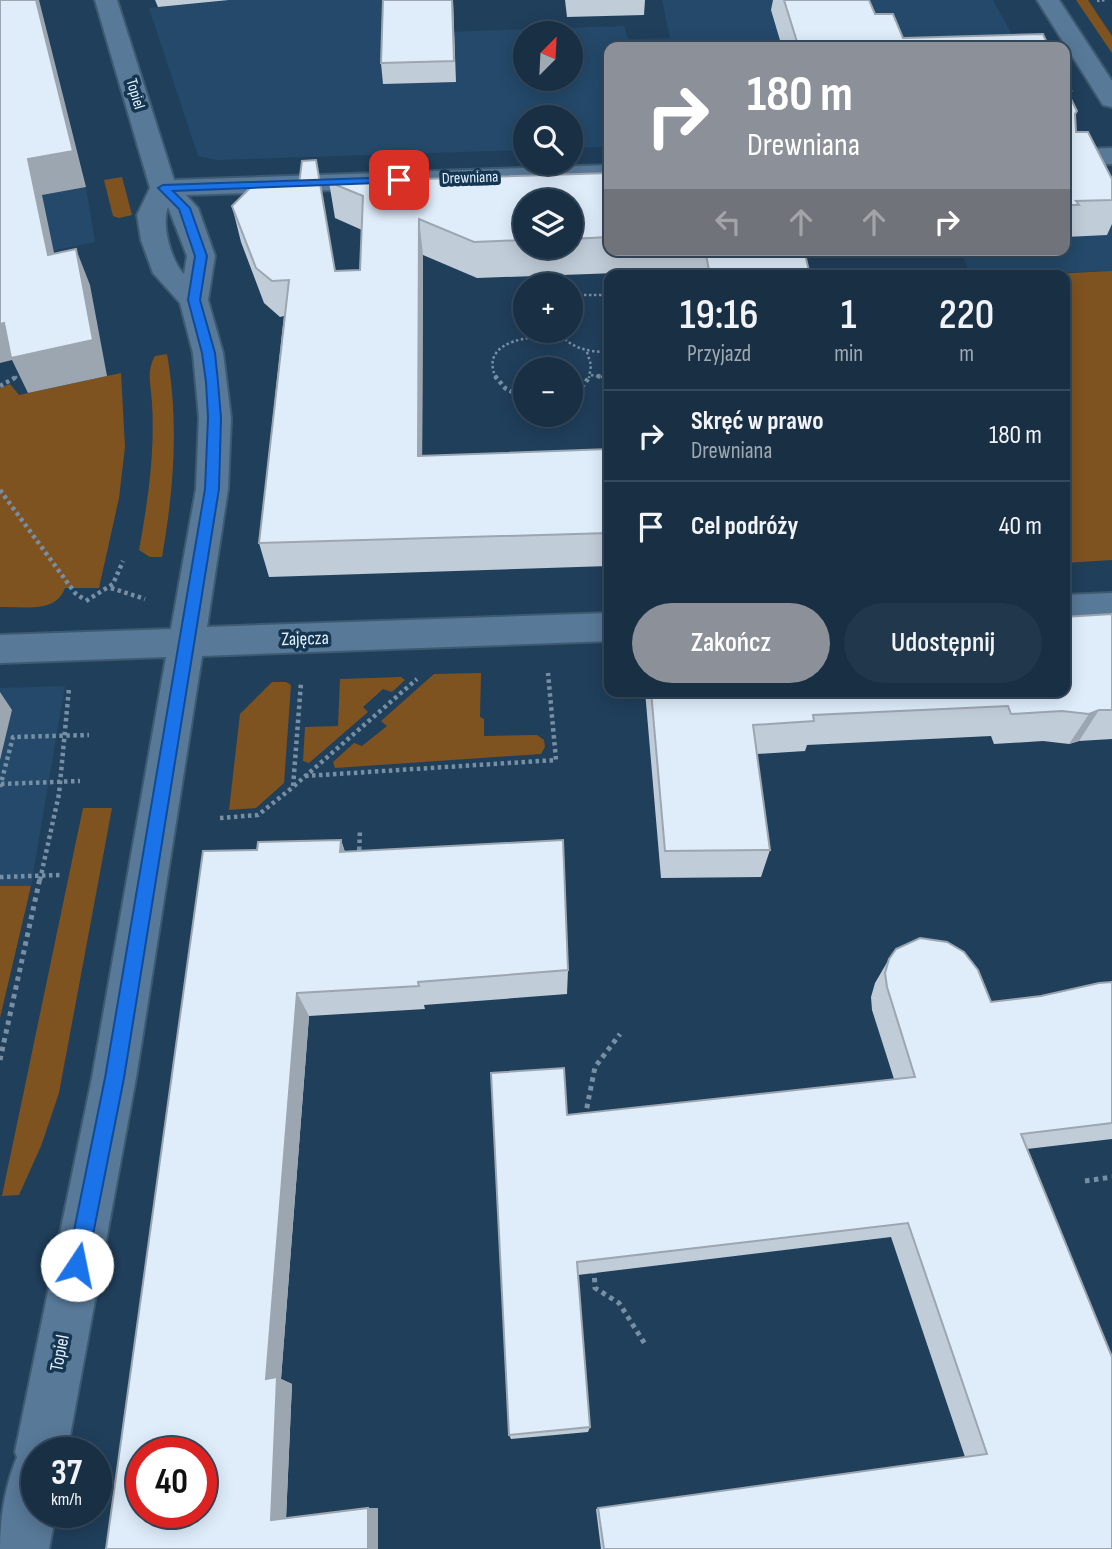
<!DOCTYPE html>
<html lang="pl">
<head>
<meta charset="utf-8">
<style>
	:root { --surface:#182f44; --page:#21374b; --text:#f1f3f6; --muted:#9fa9b2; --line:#364a5d; --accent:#8c9099 }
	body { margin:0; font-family:"Sofia Sans Condensed",sans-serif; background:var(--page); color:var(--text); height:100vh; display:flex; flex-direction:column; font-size:26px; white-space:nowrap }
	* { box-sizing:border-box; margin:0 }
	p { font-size:23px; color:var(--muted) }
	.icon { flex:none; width:38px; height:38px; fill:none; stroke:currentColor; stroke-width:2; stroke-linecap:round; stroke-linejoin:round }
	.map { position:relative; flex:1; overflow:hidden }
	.sheet { position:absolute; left:604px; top:270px; width:466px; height:427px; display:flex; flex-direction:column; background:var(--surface); border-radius:14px; box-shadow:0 4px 18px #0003,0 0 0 2px var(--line) }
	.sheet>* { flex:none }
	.guide { position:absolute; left:604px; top:42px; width:466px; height:214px; border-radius:14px; box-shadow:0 4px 18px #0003,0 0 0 2px var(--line); background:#8c9099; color:#fff; overflow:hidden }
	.needle { width:46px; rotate:24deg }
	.buttons { position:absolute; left:513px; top:21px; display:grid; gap:14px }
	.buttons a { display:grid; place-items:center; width:70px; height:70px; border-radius:50%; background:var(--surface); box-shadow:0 4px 18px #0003,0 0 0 2px var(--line); font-size:35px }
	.speed { position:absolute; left:21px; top:1437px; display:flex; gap:14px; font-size:35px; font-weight:700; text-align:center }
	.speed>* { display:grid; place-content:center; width:91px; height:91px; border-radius:50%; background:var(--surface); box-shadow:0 4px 18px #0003,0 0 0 2px var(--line); line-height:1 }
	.speed small { font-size:18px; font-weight:400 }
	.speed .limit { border:10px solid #d22; background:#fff; color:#111 }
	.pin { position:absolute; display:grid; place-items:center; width:60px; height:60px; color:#fff; margin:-30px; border-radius:14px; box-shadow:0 4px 10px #0006 }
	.me { position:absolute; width:77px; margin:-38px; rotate:11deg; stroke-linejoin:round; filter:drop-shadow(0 0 5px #0008) }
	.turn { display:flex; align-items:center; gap:24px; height:147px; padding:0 28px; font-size:32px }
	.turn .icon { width:91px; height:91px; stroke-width:2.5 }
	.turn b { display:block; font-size:49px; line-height:60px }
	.lanes { display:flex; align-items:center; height:66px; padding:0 28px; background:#0003; justify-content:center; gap:35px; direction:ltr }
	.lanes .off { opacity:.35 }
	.eta { display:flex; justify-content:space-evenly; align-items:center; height:119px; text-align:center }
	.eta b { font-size:42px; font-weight:600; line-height:49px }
	.primary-button { display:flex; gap:14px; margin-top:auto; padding:14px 28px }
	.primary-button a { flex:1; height:80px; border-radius:42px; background:var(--accent); color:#fff; font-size:28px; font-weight:600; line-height:80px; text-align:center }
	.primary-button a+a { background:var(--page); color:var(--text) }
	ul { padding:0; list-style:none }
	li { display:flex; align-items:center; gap:21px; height:91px; padding:0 28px; border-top:2px solid var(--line) }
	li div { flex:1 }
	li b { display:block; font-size:26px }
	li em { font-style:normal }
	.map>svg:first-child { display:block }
	.built { fill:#24496a; fill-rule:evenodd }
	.green { fill:#7f5320 }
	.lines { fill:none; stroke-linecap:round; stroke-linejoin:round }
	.minor-casing { stroke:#3e5a71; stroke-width:4 }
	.path-far2 { stroke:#778fa4; stroke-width:2.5; stroke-dasharray:2.5 2.5; stroke-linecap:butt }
	.path-far1 { stroke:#778fa4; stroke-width:4.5; stroke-dasharray:3.5 3.5; stroke-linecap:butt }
	.path { stroke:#778fa4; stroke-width:5; stroke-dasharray:4.5 4.5; stroke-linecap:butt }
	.minor { fill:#587998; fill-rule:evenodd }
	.wall { fill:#c0ccd8; fill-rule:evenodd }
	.shaded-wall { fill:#9ca6b0 }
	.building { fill:#dfedfb; stroke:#9ca6b0; stroke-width:2; fill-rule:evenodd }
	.route { fill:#1a73e8; stroke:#114b97; stroke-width:2 }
	.labels { text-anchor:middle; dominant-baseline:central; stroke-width:7; stroke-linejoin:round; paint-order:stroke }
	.far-street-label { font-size:16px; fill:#e2f1ff; stroke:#153550 }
	.street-label { font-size:19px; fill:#e2f1ff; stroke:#153550 }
</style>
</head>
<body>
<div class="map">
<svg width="1112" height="1549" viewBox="0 0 1112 1549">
	<rect width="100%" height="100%" fill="#203f5b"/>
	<!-- built -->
	<g class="built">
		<path d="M232,0h209v32l183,-6 4,13 42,-1 -8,-38h331l26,47h-410v100l-38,1 -1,-31h-45v33l-308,10 -19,-4 -49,-148zM525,33h45v46h-45z"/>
		<polygon points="1064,180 1112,195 1112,271 971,275 960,250 1064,250"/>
		<polygon points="86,187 95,242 0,262 0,199"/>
		<polygon points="65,686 31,886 0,886 0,688"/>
	</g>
	<!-- green -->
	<g class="green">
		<polygon points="1076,0 1088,0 1112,36 1112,53"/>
		<polygon points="122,177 132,215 119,218 113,216 104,180"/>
		<polygon points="1112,271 1112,560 1064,563 1064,275 1029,275"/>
		<path d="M167,354c12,69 7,134 -5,203h-12l-11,-7c9,-49 16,-97 13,-147 -1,-17 -6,-32 3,-47z"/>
		<path d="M121,373l4,74 -6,51 -20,90h-34c-10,26 -40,18 -65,19v-219l10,-4 9,11z"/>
		<polygon points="481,673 480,717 484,719 484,736 537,735 544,740 545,747 541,754 335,768 333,762 354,743 362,746 387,726 381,721 434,674"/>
		<polygon points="401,677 405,680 392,692 383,689 363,707 368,712 309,763 303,761 305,727 338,726 340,679"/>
		<polygon points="272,682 286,682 291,685 284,783 256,808 229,810 240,714"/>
		<polygon points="83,808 112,808 59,1093 41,1146 19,1195 2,1196"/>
		<polygon points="0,886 31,886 0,1018"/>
	</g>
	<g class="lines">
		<!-- minor casing -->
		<g class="minor-casing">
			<g id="minor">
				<path d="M95,0h22l57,180 435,-15v16l-423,14 12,13 17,48 -7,44 15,53 8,65 -3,71 -21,138 402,-14v28l-407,15 -66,422 -69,374h-30v60h19l-7,37h-49c0,-31 5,-63 17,-92l-2,-5 77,-374 74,-421 -166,6v-28l171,-6 25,-140 3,-71 -6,-65 -13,-50 -27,-30 -12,-33 -4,-25 13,-27zM168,207l19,49 -3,18c-13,-13 -23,-50 -16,-67z"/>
				<polygon points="1037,0 1059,0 1112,81 1112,107 1103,105"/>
				<polygon points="1112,148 1112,164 1064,166 1064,150"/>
				<polygon points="1112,593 1112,621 1064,623 1064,595"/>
			</g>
		</g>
		<!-- path-far2 -->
		<g class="path-far2">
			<polyline points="1097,1 1107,0"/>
			<polyline points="570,299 577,295 609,295"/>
			<path d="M559,331c10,18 31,21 50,21"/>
			<polyline points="587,352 591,365 589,378"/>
			<polyline points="591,375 607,378"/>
			<polyline points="15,378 18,376"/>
			<path d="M496,378c-19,-40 44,-44 67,-40"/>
		</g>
		<!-- path-far1 -->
		<g class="path-far1">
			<polyline points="495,376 505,388 525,399"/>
			<polyline points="597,376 609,378"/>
			<polyline points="0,386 18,376"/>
			<polyline points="570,395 582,387 590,376"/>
			<polyline points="0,490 75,593 85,600"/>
			<polyline points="111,588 145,599"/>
			<polyline points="86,601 113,584 123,561"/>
			<polyline points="305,776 556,760 548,673"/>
			<polyline points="1,784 80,781"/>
			<polyline points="294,786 417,679"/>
			<polyline points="0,787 13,737 89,735"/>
			<polyline points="220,818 258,815 293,787 301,683"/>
			<polyline points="359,857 360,829"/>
			<polyline points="0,877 60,875"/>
			<polyline points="40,880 59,794 69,688"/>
		</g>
		<!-- path -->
		<g class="path">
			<polyline points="0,1060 40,878"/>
			<polyline points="585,1117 595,1067 620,1034"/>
			<polyline points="1085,1181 1112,1177"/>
			<polyline points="594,1269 595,1288 619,1303 645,1344"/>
		</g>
		<!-- minor -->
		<use href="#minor" class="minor"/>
	</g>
	<!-- wall -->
	<g class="wall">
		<polygon points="155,0 229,0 158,7"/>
		<polygon points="383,0 453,0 456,82 383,84 381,63"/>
		<polygon points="565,0 645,0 644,15 567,17"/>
		<polygon points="773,0 869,0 875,14 903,38 1049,47 782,47 771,10"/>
		<polygon points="1064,76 1071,90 1069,95 1077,111 1075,118 1076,132 1112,179 1112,224 1107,235 1066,237 1064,241"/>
		<path d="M609,173v77h298l-102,4 5,21h-111l-1,-5 -221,8 -54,-23 -1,201 187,-7v117l-340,11 -10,-34 25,-227 -4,1 -16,-14 -23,-61 -9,-36 103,65 25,-1 2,-40 -27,-12 -6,-36zM525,201h45v46h-45z"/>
		<polygon points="1112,614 1112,739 1079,741 1069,744 1043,741 994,744 991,736 807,745 805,751 757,754 770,850 761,877 661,878 645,691 1064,691"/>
		<polygon points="341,840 345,852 568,970 567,994 424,1005 425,1009 309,1016 281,1379 292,1384 286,1518 378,1508 106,1549 257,850"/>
		<polygon points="889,959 991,1002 1041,996 1112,982 1112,1139 1027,1149 1112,1549 601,1549 596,1509 965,1457 891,1237 578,1275 590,1427 588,1432 511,1439 509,1435 567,1115 894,1079 872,1010 871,997 875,983"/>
	</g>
	<!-- shaded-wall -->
	<g class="shaded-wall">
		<polygon points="36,0 39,0 86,187 42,195 62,291 48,255 28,159"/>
		<polygon points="419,219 423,255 422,491 418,456"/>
		<polygon points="76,249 90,285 107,376 28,393 12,360 0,363 0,324 4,323"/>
		<polygon points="0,692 12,710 0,760"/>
		<polygon points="1099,710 1079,741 1069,744 1089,714"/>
		<polygon points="341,840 350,868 340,852"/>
		<polygon points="297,993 309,1016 281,1379 292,1384 286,1520 271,1520 266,1379"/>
		<rect x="368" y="1508" width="10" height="41"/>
	</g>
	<!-- building -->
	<g class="building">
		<polygon points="0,0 36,0 73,151 28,159 48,255 76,249 93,340 11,358 4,323 0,324"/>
		<polygon points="383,0 452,0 454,61 381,63"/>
		<polygon points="784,0 869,0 875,14 893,14 903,38 1043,34 1049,47 791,47 790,46 798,45"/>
		<polygon points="1064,76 1071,90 1066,89 1077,111 1075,114 1076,132 1088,132 1112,179 1112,200 1076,201 1079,205 1064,205"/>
		<polygon points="316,160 335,271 360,270 363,196 329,182 609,173 609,237 570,239 570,201 525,201 525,240 474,242 419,219 418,456 609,449 609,533 259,543 289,280 272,281 256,268 232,206 253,185 299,184 302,161"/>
		<polygon points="705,250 804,250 810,275 710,275"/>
		<polygon points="1112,614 1112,710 1099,710 1089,714 1062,711 1011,714 1008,706 813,715 814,721 753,725 770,850 665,851 651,691 1064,691 1064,617"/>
		<path d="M341,840l-1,12 223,-12 5,130 -150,12 1,4 -122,7 -31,386 11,-2 -6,143 97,-12v41h-262l97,-698 54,-1 1,-8zM142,1452h59v60h-59z"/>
		<polygon points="920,938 947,942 964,952 978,970 991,1002 1041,996 1099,983 1112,982 1112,1123 1021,1134 1112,1357 1112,1549 604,1549 598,1508 987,1454 908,1223 577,1262 590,1427 509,1435 491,1073 564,1068 567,1115 915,1077 887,987 885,973 889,959 896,949"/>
	</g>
	<!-- route -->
	<polygon class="route" points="399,177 405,180 403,182 173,191 190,208 207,256 200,300 215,353 218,382 221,418 219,489 124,1078 87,1265 84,1272 77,1275 70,1272 67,1265 105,1078 205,489 208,418 206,382 202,353 188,300 195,256 179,209 158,188 163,185"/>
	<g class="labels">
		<!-- far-street labels -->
		<g class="far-street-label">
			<text transform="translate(135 94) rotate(73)">Topiel</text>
			<text transform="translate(470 178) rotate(-2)">Drewniana</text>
		</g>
		<!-- street labels -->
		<g class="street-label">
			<text transform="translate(305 639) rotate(-2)">Zajęcza</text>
			<text transform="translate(60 1353) rotate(-79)">Topiel</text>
		</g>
	</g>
</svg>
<div class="buttons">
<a><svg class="needle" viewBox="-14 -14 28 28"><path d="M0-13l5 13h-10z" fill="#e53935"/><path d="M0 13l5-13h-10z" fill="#9fa9b2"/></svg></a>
<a><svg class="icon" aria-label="search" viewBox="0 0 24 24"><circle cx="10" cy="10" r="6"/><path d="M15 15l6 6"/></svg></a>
<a><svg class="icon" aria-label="layers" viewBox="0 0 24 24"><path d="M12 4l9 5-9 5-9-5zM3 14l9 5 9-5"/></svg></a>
<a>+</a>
<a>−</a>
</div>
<div class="speed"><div>37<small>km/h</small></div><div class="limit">40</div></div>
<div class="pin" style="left:399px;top:180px;background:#d93025"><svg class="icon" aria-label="arrive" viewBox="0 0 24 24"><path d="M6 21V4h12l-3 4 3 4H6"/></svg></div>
<svg class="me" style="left:77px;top:1265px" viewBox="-20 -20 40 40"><circle r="19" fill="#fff"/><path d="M0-13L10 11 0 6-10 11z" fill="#1a73e8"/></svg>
<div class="guide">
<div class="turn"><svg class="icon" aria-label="right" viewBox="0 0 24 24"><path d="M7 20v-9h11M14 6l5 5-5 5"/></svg><div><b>180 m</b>Drewniana</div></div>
<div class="lanes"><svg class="icon off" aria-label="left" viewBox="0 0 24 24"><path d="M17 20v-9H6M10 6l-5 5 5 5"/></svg><svg class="icon off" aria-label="ahead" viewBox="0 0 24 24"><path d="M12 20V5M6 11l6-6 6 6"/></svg><svg class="icon off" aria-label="ahead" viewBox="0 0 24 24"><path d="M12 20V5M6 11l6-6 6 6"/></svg><svg class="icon" aria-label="right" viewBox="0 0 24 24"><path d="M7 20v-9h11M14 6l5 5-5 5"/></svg></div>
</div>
<section class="sheet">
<div class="eta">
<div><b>19:16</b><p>Przyjazd</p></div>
<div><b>1</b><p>min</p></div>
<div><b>220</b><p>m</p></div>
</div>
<ul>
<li><svg class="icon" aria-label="right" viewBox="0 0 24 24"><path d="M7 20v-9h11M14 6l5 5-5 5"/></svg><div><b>Skręć w prawo</b><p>Drewniana</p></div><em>180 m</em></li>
<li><svg class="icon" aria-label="arrive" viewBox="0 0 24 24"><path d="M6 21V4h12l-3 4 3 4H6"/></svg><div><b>Cel podróży</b></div><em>40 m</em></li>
</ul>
<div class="primary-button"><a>Zakończ</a><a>Udostępnij</a></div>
</section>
</div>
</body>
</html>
